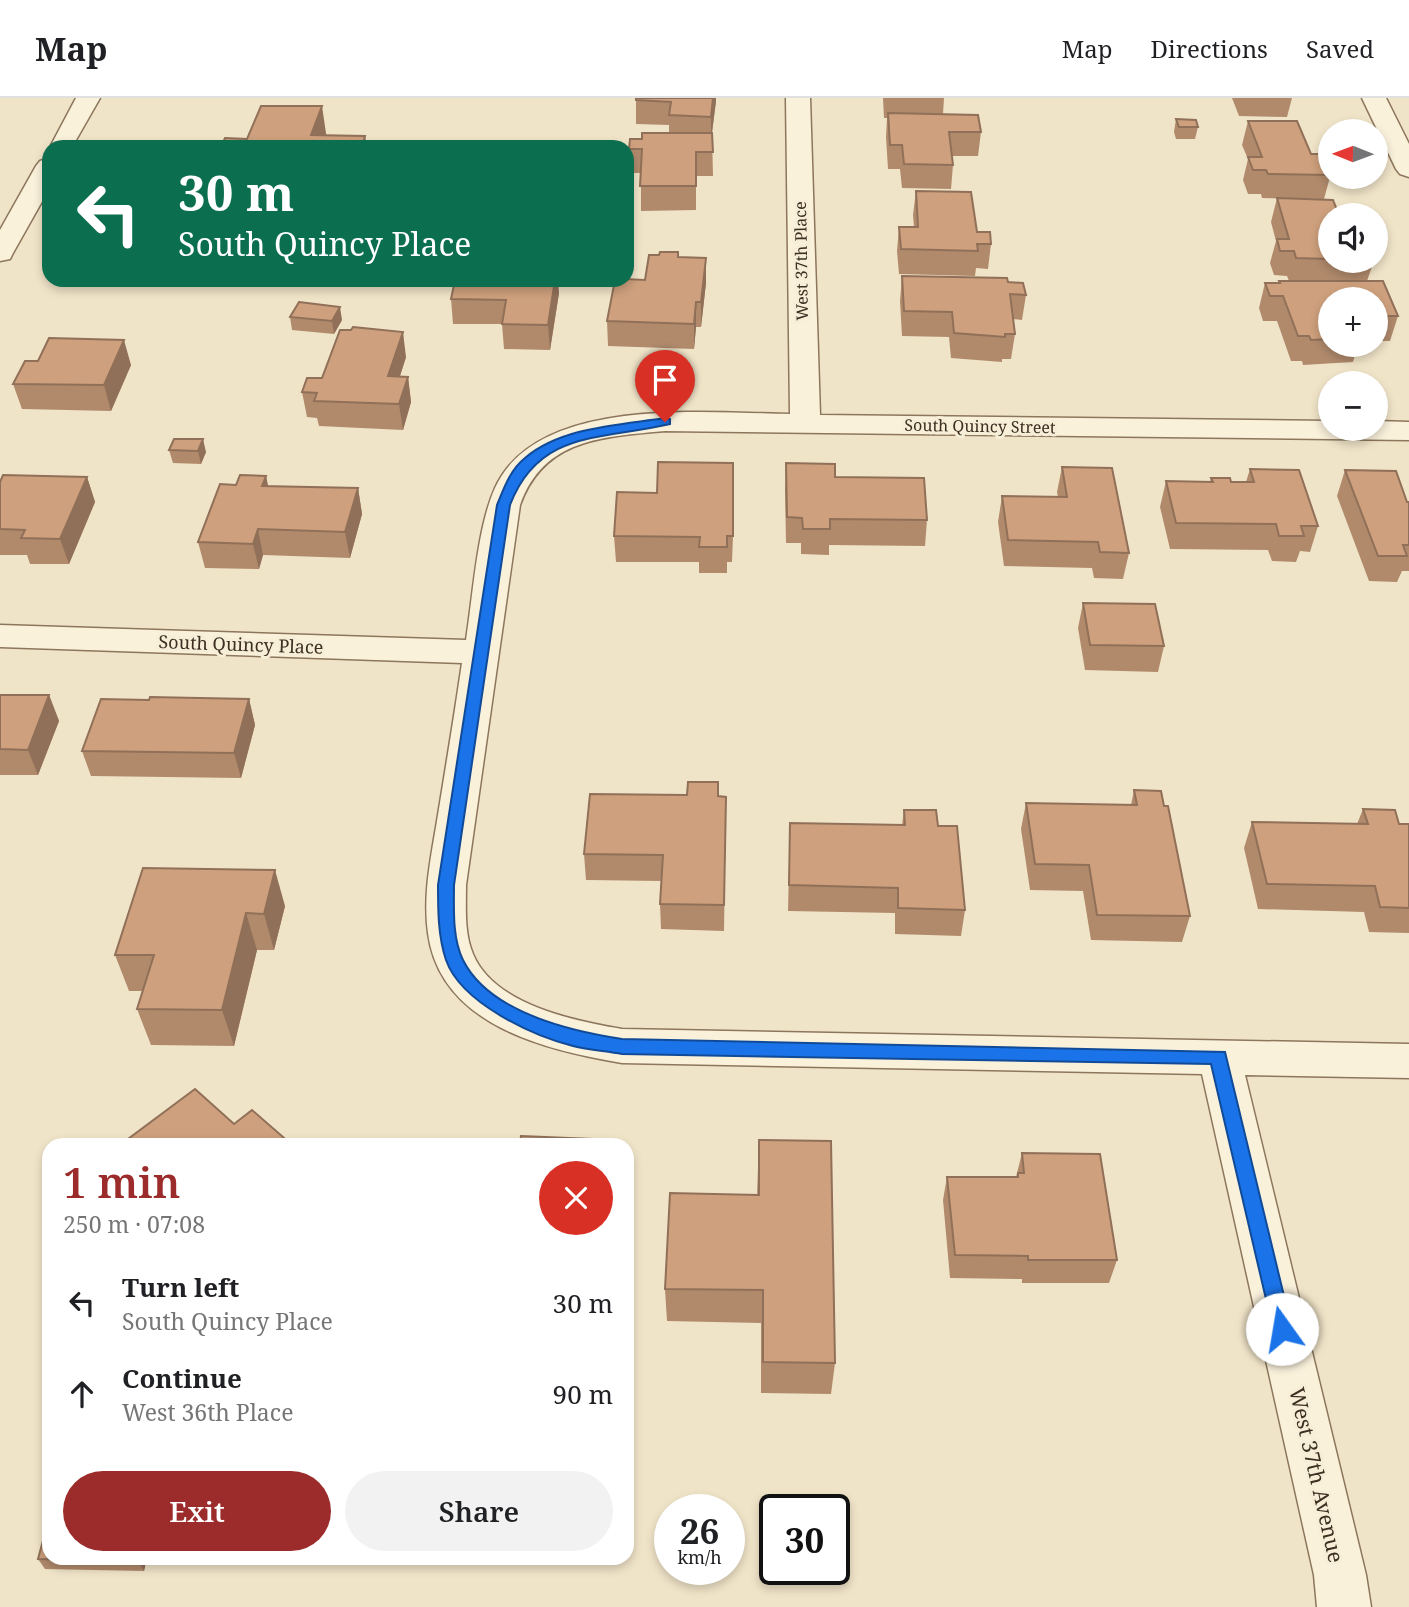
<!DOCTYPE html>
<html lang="en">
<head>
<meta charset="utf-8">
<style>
	:root { --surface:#fff; --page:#f2f2f2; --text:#202124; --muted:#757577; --line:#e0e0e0; --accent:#9c2c2b }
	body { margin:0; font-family:"Noto Serif",serif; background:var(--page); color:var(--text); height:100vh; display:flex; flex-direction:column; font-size:26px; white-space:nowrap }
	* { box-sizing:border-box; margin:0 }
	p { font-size:23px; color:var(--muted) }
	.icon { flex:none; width:38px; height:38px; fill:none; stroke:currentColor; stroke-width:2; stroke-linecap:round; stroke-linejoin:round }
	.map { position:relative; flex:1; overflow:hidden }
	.panel { position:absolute; left:42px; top:1040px; width:592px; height:427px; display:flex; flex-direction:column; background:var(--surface); border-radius:21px; box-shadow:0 4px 10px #0003 }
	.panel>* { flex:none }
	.banner { position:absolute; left:42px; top:42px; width:592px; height:147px; border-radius:21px; box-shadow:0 4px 10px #0003; background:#0b6e4f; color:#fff; overflow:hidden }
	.needle { width:46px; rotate:271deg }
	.fabs { position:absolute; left:1318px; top:21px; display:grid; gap:14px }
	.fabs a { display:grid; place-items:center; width:70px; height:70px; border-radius:50%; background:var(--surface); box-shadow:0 4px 10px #0003; font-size:35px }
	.speed { position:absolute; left:654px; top:1396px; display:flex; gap:14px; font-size:35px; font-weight:700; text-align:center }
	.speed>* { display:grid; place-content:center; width:91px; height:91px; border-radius:50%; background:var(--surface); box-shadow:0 4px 10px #0003; line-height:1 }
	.speed small { font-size:18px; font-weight:400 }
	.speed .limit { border:4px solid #111; border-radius:10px; background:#fff; color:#111 }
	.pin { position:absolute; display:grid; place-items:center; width:60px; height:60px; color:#fff; margin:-72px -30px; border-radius:50% 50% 50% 0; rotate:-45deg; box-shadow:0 0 7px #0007 }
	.pin .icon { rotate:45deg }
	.me { position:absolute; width:77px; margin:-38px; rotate:347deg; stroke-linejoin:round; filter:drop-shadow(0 0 5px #0008) }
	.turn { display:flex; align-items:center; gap:24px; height:147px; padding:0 21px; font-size:32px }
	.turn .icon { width:91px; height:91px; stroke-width:2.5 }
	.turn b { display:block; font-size:49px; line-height:60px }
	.round { display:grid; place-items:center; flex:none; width:74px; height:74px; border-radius:37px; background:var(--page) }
	.headline { display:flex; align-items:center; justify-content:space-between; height:119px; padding:0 21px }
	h1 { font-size:42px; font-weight:600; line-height:52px; color:var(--accent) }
	.cta { display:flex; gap:14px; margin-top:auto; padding:14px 21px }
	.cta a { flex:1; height:80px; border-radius:42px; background:var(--accent); color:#fff; font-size:28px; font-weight:600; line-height:80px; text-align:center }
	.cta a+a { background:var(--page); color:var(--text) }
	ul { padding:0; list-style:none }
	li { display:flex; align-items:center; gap:21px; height:91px; padding:0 21px }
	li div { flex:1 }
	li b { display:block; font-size:26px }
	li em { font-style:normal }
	header { display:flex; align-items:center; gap:42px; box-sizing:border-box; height:98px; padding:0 35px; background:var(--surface); border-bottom:2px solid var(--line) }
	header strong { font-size:33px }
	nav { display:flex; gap:38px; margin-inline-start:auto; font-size:24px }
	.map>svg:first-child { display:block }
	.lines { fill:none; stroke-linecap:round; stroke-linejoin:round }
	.minor-casing { stroke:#8c765c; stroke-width:3 }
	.tertiary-casing { stroke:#8c765c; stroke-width:3 }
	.minor { fill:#faf1db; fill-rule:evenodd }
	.tertiary { fill:#faf1db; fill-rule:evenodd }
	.wall { fill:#b18a6c }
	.shaded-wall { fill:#907058 }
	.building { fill:#cea07d; stroke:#907058; stroke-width:2 }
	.route { fill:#1a73e8; stroke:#114b97; stroke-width:2 }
	.labels { text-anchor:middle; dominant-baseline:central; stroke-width:6; stroke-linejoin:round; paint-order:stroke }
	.far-street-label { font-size:16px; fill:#3c2e20; stroke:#f7eed7 }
	.street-label { font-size:18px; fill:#3c2e20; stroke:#f7eed7 }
	.near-street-label { font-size:21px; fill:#3c2e20; stroke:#f7eed7 }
</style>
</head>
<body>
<header>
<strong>Map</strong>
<nav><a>Map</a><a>Directions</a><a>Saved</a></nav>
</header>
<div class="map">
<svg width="1409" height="1509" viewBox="0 0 1409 1509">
	<rect width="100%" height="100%" fill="#f0e4c8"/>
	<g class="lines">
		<!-- minor casing -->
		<g class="minor-casing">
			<g id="minor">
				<path d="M786,0h24l10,317 510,6v8h46v-8l33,1v18l-744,-9c-62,6 -121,7 -145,74l-54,380c0,23 -2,48 7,69 21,51 102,67 149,75l787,15v34l-164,-3 121,500 5,32h-54l-3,-32 -112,-501 -580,-11c-77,-13 -182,-38 -194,-130 -5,-36 2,-71 8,-106 9,-55 18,-109 26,-164l-462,-16v-22l466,15c7,-44 11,-112 29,-152 42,-93 211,-75 295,-74z"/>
				<polygon points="1362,0 1386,0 1409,46 1409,79 1400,76 1396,71"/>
			</g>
		</g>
		<!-- tertiary casing -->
		<g class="tertiary-casing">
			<g id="tertiary">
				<polygon points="76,0 100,0 72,49 49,51"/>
				<polygon points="49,60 49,91 13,155 10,161 0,163 0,132 36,68 40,63"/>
			</g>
		</g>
		<!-- minor -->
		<use href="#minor" class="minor"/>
		<!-- tertiary -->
		<use href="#tertiary" class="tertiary"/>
	</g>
	<!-- wall -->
	<g class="wall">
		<polygon points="636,0 716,0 712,35 713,78 696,78 696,112 641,113 641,75 630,75 629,51 642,41 669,35 669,27 636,26"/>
		<polygon points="883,0 944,0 943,16 981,34 978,58 952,58 953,67 951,91 902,90 900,71 888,71 886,39 887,20 884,20"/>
		<polygon points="1232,0 1292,0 1287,19 1239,18"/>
		<polygon points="1176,21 1198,29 1195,41 1176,41 1174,34"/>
		<polygon points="1248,23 1311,56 1330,75 1330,79 1324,101 1262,100 1261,96 1248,96 1243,82 1248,61 1242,47"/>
		<polygon points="916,93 977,134 991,146 988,171 976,170 975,178 899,176 897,153 899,129 914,129 913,117"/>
		<polygon points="1277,100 1330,117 1330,163 1374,163 1367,183 1398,218 1390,243 1376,243 1376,201 1330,201 1330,247 1358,247 1353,264 1303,267 1302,263 1291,263 1277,223 1263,223 1259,210 1265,185 1278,185 1279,183 1289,183 1287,178 1274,177 1270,165 1276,143 1271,124"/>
		<polygon points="678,159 706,160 706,185 701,229 696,229 694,251 608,248 607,223 645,182"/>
		<polygon points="902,178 1008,184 1026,197 1022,222 1013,221 1015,236 1011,261 1002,261 1002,264 951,260 949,239 902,238 900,203"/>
		<polygon points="559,195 550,252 504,251 502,226 453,226 451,201"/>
		<polygon points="290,219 342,222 334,236 292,232"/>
		<polygon points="406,259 400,278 408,279 411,304 403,332 319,328 317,320 307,319 302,294 322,280"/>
		<polygon points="131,267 111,313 22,311 13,286"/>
		<polygon points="174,341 206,354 201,366 173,365 169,352"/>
		<polygon points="786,365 835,379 927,422 925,448 829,447 829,457 801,456 801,445 786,445 785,391"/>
		<polygon points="1062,369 1129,455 1123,481 1094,480 1092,470 1004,468 998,424 1002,398 1058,399 1057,394"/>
		<polygon points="1250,371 1318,428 1310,454 1300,453 1296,464 1272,463 1268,452 1170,451 1160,409 1166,383 1210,384 1211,380 1231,384 1246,384"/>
		<polygon points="1345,372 1409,404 1409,473 1402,473 1397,484 1369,483 1337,398"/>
		<polygon points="266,378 268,388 358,390 362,416 350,460 263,457 259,471 205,470 198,444 236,387"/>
		<polygon points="87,379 95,404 69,466 30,466 27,457 0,457 0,384"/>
		<polygon points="614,438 733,438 732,464 727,464 727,475 699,475 699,464 616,464"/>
		<polygon points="1083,505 1164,548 1158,574 1085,572 1078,530"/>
		<polygon points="0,597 49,597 59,623 38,677 0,677"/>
		<polygon points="249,601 255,627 241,680 91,678 82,653"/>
		<polygon points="1134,692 1190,818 1182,844 1091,842 1083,793 1030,792 1021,731 1026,705 1131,707"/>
		<polygon points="718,698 726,699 724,833 661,831 660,806 661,783 586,782 584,756"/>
		<polygon points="1363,711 1399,726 1409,726 1409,835 1369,834 1364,814 1258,811 1244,750 1252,724 1357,726"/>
		<polygon points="904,712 938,728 965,812 961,838 895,836 895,815 788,813 790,725 902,727"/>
		<polygon points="143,770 285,808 274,852 257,852 234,948 151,947 137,911 143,893 129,893 115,857"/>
		<polygon points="759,1042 835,1265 831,1296 761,1295 761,1225 667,1223 665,1191 757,1097"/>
		<polygon points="1022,1055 1117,1162 1109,1185 1022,1185 1022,1181 950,1180 943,1102 947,1079 1016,1079"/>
		<polygon points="49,1460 147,1460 144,1473 45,1471 38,1461"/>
	</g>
	<!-- shaded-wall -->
	<g class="shaded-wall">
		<polygon points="713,0 716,0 716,4 711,42 711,19"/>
		<polygon points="322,8 327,42 311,37"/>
		<polygon points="365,38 367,49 362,49"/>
		<polygon points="706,160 706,185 701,229 701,204"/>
		<polygon points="553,182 558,182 559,195 550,252 548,227"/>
		<polygon points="696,204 696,229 694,251 694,226"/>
		<polygon points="340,209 342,222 334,236 332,223"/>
		<polygon points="403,234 406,259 392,303 388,278"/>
		<polygon points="124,242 131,267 111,313 104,287"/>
		<polygon points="408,279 411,304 403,332 399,306"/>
		<polygon points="203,341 206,354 201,366 198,353"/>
		<polygon points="266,378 271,403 262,388"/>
		<polygon points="87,379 95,404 69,466 60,441"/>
		<polygon points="358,390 362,416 350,460 345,434"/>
		<polygon points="258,431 263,457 259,471 253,446"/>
		<polygon points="49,597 59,623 38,677 28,652"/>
		<polygon points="249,601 255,627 241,680 234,655"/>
		<polygon points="275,772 285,808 274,852 264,816"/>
		<polygon points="246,815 257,852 234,948 222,912"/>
		<polygon points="139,1460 147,1460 144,1473 138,1463"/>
	</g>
	<!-- building -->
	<g class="building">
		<polygon points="636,0 713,0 711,19 669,17 671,4 636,2"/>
		<polygon points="261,8 322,8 311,37 365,38 362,49 221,49 225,40 247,41"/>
		<polygon points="888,15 978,17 981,34 949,34 953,67 904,66 902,47 890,47"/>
		<polygon points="1176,21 1196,22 1198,29 1179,29"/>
		<polygon points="1248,23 1297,23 1311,56 1322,56 1330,77 1268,76 1266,72 1253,72 1248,59 1262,59"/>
		<polygon points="642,35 712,35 713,54 696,54 696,88 640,88 642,51 629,51 630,41 642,41"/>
		<polygon points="916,93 971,94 977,134 990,134 991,146 977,146 978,153 901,151 899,129 918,129"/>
		<polygon points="1277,100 1333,102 1339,117 1330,117 1330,161 1296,160 1294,153 1280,153 1277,141 1289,141"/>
		<polygon points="660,154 678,154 678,159 706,160 701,204 696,204 694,226 607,223 615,182 626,182 626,181 645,182 649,157 659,157"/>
		<polygon points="902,178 1007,180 1008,184 1023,185 1026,197 1010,196 1015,236 1005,236 1005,239 954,235 952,214 904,213"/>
		<polygon points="455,182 555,182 548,227 502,226 506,202 451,201"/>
		<polygon points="1279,183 1383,183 1398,218 1376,218 1376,201 1330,201 1330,241 1311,242 1309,238 1298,238 1283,198 1270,198 1265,185 1280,185"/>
		<polygon points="299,204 340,209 332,223 290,219"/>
		<polygon points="353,229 403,234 388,278 408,279 399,306 314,303 317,295 302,294 307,280 322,280 340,232 351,232"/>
		<polygon points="49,240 124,242 104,287 13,286 25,263 38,263"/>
		<polygon points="174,341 203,341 198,353 169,352"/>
		<polygon points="658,364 733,365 733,438 727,438 727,449 699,449 700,439 614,438 617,394 657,395"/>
		<polygon points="786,365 835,366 835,379 924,380 927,422 830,421 830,431 803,431 802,420 787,419"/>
		<polygon points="1062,369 1112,370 1129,455 1100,454 1098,444 1008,442 1002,398 1067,399"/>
		<polygon points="1250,371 1299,372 1318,428 1301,428 1304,438 1279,438 1276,426 1176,425 1166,383 1213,384 1211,380 1230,380 1231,384 1254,384"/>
		<polygon points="1345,372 1396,373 1407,404 1409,404 1409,447 1403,447 1407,458 1378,458"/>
		<polygon points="3,377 87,379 60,441 21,440 25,432 0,431 0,384"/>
		<polygon points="240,377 266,378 262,388 358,390 345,434 258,431 253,446 198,444 220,386 236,387"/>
		<polygon points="1083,505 1155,506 1164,548 1090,547"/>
		<polygon points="0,597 49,597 28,652 0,651"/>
		<polygon points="150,599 249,601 234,655 82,653 101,601 149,602"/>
		<polygon points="688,684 718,684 718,698 726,699 724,807 660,806 663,757 584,756 590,696 687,697"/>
		<polygon points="1134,692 1161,693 1164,708 1168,708 1190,818 1097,817 1089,767 1035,766 1026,705 1137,707"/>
		<polygon points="1363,711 1395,712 1399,726 1409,726 1409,810 1380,809 1375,788 1267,786 1252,724 1368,726"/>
		<polygon points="904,712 936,712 938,728 957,728 965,812 898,810 898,790 789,787 790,725 905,727"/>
		<polygon points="143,770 275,772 264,816 246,815 222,912 137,911 154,857 115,857"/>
		<polygon points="195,991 234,1026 252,1012 291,1046 127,1046 124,1044"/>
		<polygon points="521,1038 592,1041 591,1046 520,1046"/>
		<polygon points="759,1042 831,1043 835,1265 763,1264 763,1192 665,1191 670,1095 759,1097"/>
		<polygon points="1022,1055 1100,1056 1117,1162 1028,1162 1028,1158 955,1157 947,1079 1018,1079 1018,1075 1024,1075"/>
		<polygon points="45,1435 49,1435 49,1460 139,1460 138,1463 38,1461"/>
	</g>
	<!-- route -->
	<path class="route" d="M665,320l5,1v5c-67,16 -131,5 -160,81l-56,380c0,23 -2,53 9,75 26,52 107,71 159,79l603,13 67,277 -3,7 -7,3 -7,-3 -2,-7 -62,-265 -589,-10c-16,-3 -33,-4 -49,-8 -40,-10 -112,-43 -127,-86 -8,-24 -8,-50 -8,-75l59,-380c7,-17 13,-35 28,-47 36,-31 95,-33 140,-40z"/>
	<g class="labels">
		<!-- far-street labels -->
		<g class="far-street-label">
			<text transform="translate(801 163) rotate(-91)">West 37th Place</text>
			<text transform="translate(980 328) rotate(1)">South Quincy Street</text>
		</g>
		<!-- street labels -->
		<g class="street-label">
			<text transform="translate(241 546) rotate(2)">South Quincy Place</text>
		</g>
		<!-- near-street labels -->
		<g class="near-street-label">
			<text transform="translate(1317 1377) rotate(77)">West 37th Avenue</text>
		</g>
	</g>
</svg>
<div class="fabs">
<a><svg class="needle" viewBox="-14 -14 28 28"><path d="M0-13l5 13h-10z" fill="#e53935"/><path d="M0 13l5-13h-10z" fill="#757577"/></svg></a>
<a><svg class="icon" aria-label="sound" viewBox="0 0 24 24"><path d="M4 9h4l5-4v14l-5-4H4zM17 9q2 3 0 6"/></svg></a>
<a>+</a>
<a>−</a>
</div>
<div class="speed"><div>26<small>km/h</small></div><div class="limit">30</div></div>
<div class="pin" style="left:665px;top:324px;background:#d93025"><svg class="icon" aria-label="arrive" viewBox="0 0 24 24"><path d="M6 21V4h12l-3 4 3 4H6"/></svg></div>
<svg class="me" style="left:1282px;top:1231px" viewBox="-20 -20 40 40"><circle r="19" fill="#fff"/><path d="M0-13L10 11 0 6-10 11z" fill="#1a73e8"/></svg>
<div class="banner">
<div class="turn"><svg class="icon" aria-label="left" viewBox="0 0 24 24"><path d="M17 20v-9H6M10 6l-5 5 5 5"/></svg><div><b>30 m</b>South Quincy Place</div></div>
</div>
<section class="panel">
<div class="headline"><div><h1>1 min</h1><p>250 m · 07:08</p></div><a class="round" style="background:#d93025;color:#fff"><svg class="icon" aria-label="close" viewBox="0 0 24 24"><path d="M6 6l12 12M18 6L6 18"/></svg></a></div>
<ul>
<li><svg class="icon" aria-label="left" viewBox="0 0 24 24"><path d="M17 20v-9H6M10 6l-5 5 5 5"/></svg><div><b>Turn left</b><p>South Quincy Place</p></div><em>30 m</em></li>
<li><svg class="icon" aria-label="ahead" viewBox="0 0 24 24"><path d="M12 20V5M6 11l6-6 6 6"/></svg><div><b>Continue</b><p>West 36th Place</p></div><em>90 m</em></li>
</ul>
<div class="cta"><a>Exit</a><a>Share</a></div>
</section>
</div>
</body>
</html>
